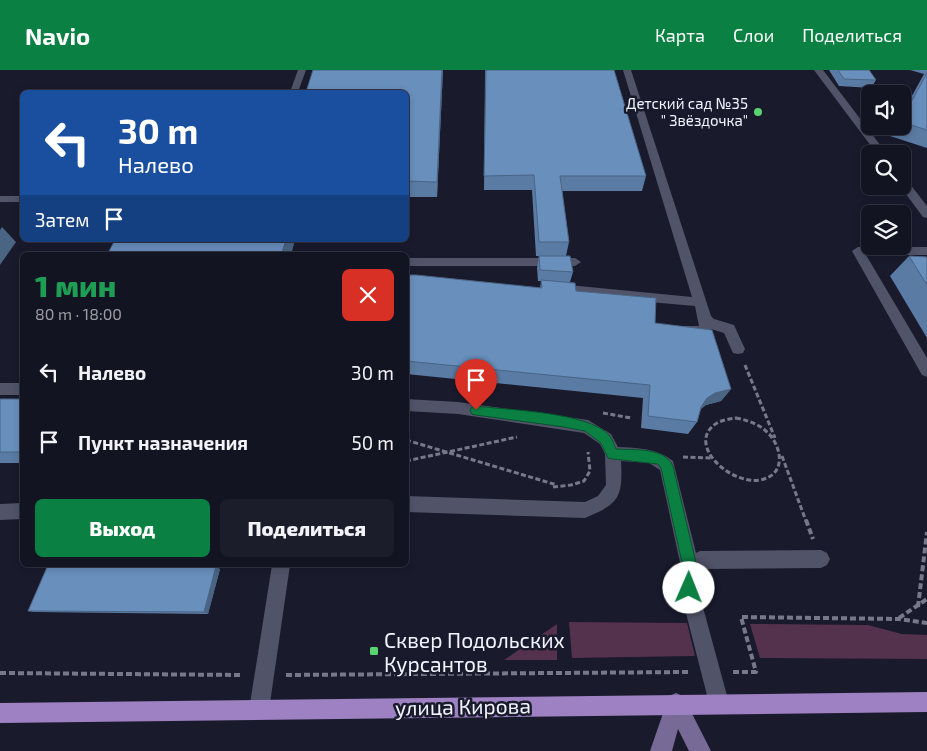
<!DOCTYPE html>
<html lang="ru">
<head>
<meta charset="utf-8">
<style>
	:root { --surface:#131421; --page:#1c1d2a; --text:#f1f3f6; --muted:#9d9ea5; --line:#32333f; --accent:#0b8043 }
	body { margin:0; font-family:"Exo 2",sans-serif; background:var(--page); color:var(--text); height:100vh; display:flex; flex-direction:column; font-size:19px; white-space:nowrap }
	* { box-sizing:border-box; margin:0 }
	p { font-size:16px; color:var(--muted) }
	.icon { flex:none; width:28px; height:28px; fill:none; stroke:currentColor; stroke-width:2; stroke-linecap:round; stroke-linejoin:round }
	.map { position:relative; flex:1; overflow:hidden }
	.details { position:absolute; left:20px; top:182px; width:389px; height:315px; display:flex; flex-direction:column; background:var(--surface); border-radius:8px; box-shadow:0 2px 8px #0003,0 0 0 1px var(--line) }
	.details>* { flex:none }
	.top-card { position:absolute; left:20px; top:20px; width:389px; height:152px; border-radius:8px; box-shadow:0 2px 8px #0003,0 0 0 1px var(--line); background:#1a4fa0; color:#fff; overflow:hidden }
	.fabs { position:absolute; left:861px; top:15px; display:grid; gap:10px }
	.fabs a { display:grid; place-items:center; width:50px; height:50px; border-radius:8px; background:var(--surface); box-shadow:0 2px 8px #0003,0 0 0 1px var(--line); font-size:25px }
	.pin { position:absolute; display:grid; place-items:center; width:42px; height:42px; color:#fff; margin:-51px -21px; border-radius:50% 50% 50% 0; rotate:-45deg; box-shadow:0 0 5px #0007 }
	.pin .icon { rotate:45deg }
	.me { position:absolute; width:55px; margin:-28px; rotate:1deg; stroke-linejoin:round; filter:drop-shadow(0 0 4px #0008) }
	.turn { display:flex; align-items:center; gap:18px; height:105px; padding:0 15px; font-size:22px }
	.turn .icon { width:65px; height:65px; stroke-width:2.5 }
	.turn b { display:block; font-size:35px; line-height:42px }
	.then { display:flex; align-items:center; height:48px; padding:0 15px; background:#0003; gap:10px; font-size:19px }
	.round { display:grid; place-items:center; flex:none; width:52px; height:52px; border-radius:8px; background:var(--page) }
	.summary { display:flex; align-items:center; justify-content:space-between; height:85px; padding:0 15px }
	h1 { font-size:30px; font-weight:800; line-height:38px; color:#1e9e55 }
	.button { display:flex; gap:10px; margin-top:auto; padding:10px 15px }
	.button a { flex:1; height:58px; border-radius:8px; background:var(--accent); color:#fff; font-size:20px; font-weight:800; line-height:58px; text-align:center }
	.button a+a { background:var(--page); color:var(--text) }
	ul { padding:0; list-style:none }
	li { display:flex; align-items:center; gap:15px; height:70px; padding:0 15px }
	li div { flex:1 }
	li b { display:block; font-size:19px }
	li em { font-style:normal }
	header { display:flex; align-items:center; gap:30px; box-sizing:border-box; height:70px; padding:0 25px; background:var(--accent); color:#fff }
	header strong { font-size:24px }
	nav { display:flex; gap:28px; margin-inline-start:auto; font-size:18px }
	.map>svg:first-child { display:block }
	.green { fill:#54314d }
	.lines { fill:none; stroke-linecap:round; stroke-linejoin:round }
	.path-far1 { stroke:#787988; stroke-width:3; stroke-dasharray:5 2.5; stroke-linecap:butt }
	.path { stroke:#787988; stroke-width:4; stroke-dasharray:6 3; stroke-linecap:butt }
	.lane { fill:#515369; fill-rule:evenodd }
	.street { fill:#515369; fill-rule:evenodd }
	.secondary { fill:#776a96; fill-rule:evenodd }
	.primary { fill:#9d81c2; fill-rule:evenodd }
	.wall { fill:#5a7ba3 }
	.shaded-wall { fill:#4a6484 }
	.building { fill:#698fbd; stroke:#4a6484 }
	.route { fill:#0b8043; stroke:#07532c }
	.poi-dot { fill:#58d570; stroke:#191a2c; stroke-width:2 }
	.labels { text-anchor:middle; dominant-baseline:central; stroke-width:5; stroke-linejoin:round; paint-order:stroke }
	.far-poi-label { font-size:15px; fill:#f3f4ff; stroke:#191a2c; text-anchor:end }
	.near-poi-label { font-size:21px; fill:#f3f4ff; stroke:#191a2c; text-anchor:start }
	.near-street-label { font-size:21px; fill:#f3f4ff; stroke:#191a2c }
</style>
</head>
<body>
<header>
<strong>Navio</strong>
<nav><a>Карта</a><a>Слои</a><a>Поделиться</a></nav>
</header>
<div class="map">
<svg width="927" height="681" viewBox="0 0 927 681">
	<rect width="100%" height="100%" fill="#191a2c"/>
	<!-- green -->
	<g class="green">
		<polygon points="569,552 687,553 695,586 572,588"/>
		<polygon points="557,554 557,590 504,590"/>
		<polygon points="750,554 868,555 902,564 927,565 927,589 760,588"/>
	</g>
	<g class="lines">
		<!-- path-far1 -->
		<g class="path-far1">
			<polyline points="745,295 775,368"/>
			<polyline points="603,343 631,348"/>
			<path d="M736,348c11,2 23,6 31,14 14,13 20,40 -3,47 -30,10 -81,-35 -47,-56 5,-3 13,-4 19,-5z"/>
			<polyline points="406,370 557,415"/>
			<polyline points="782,386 806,451"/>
			<polyline points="683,387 712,388"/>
			<polyline points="406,391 517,367"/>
			<polyline points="553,417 571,415 584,411 590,401 588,382"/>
		</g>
		<!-- path -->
		<g class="path">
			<polyline points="806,450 813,469"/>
			<polyline points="918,537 927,462"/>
			<polyline points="899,548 927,529"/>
			<polyline points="733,602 756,602 741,547 899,549 927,553"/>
			<polyline points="0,603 242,605"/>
			<polyline points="286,605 689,602"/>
		</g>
		<!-- lane -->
		<g class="lane">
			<polygon points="298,0 306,0 298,22 290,22"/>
			<path d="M623,0h8l80,246 3,3 20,6 11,24 -2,4 -5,1 -5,-1 -9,-20 -13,-4c-6,11 -21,8 -32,5l-2,-4 2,-4h20l-4,-20 -137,-12 -5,-2 -1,-3 1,-3 5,-2 134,13z"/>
			<rect x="0" y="126" width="22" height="6"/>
			<polygon points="858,177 927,177 927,185 866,185 927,288 927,307 922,305 852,181"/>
			<polygon points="406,188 575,188 581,192 575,196 406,196"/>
			<rect x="0" y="313" width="22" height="12"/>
			<path d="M406,329l52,3 130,18 23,14 7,13c19,1 39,1 55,14l23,92 4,-2 121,-1 6,3 3,6 -3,6 -6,3 -118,1 -6,4 -2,5 34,125 -3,7 -7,3 -7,-3 -3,-7 -32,-125 4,-11 -21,-97 -11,-7 -28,-2c2,37 -2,43 -36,57l-179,-6v-16l179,6 13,-6 8,-11 -1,-31 -5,-10 -16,-11 -126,-19 -52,-3z"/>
			<polygon points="22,433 22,449 0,450 0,434"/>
			<polygon points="272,495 290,495 269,640 266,647 259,650 252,647 249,640"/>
		</g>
		<!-- street -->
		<g class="street">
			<polygon points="814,0 823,0 887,84 877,84"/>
			<polygon points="902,108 906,109 927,136 927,148 923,147 900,116 902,116"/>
		</g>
		<!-- secondary -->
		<polygon class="secondary" points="676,623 683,626 711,681 689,681 678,659 672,681 650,681 669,626"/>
		<!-- primary -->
		<polygon class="primary" points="927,622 927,642 0,653 0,633"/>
	</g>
	<!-- wall -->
	<g class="wall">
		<polygon points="313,0 443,0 437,127 406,127 406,22"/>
		<polygon points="485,0 646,106 642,121 562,121 569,172 566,186 573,202 570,212 576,221 655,253 731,319 721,331 706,335 701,339 697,352 688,364 641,358 643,328 406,304 406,205 540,218 541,211 538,211 537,198 539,186 536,186 532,120 484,120"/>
		<polygon points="829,0 869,0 876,10 871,18 839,16"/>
		<polygon points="910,0 927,0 927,78 890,66 896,56 902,56 902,44 924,4"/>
		<polygon points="909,186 927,187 927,268 890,206"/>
		<rect x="0" y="329" width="22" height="64"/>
		<polygon points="220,499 208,544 34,542 28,541"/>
	</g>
	<!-- shaded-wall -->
	<g class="shaded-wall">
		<polygon points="442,0 443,0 437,127 437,112"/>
		<polygon points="2,157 16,172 0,195 0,160"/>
		<polygon points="286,170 295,170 291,185 281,185"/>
		<polygon points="731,319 721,331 706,335 698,340 707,328 715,323"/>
		<polygon points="216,496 220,499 208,544 204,542"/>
	</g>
	<!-- building -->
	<g class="building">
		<polygon points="313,0 442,0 437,112 406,111 406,22 306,22"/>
		<polygon points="486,0 614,0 646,106 560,106 569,172 539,172 534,105 484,106"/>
		<polygon points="838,0 869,0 876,10 844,9"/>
		<polygon points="927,3 927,60 902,52 902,49"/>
		<polygon points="115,170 286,170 281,185 107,185"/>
		<polygon points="539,186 570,186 573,202 540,200"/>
		<polygon points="909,186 927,187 927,215"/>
		<polygon points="406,205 416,205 542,218 541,210 575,213 576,221 656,228 655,253 712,260 731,319 715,323 707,328 701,337 697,352 648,346 650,315 406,291"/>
		<rect x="0" y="329" width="22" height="53"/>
		<polygon points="48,495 216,496 204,542 28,541"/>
	</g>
	<!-- route -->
	<path class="route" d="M476,336c31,4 112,6 133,29 3,3 5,10 7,14 18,1 48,-2 57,17l24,101 -4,11 3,10 -2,5 -5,2 -5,-2c-4,-10 -5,-15 -1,-26l-22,-99 -3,-4 -45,-5 -5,-1 -7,-15 -16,-12 -21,-4 -88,-12 -4,-1 -2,-4 2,-3z"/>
	<!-- markers -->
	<g class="poi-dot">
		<circle cx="758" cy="42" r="5"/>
		<rect x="369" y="576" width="10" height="10" rx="2.5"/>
	</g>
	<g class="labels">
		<!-- far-poi labels -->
		<g class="far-poi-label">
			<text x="748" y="33">Детский сад №35<tspan x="748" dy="17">" Звёздочка"</tspan></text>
		</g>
		<!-- near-poi labels -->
		<g class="near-poi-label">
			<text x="384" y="569">Сквер Подольских<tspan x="384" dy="24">Курсантов</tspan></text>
		</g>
		<!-- near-street labels -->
		<g class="near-street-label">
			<text transform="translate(463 636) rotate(-1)">улица Кирова</text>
		</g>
	</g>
</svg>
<div class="fabs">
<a><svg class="icon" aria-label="sound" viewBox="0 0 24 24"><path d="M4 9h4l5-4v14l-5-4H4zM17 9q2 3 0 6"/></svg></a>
<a><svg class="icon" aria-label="search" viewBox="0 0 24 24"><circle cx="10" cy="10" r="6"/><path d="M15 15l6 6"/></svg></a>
<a><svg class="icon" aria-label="layers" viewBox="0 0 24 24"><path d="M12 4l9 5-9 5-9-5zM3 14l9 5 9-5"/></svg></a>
</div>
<div class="pin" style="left:476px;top:340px;background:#d93025"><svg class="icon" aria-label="arrive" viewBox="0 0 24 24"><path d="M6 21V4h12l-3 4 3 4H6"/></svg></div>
<svg class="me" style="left:689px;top:518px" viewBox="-20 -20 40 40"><circle r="19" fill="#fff"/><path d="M0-13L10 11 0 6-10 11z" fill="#0b8043"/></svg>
<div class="top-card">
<div class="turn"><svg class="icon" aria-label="left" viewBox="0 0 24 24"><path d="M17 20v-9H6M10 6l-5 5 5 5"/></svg><div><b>30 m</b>Налево</div></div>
<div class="then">Затем<svg class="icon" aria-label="arrive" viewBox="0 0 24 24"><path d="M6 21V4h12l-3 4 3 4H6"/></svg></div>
</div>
<section class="details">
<div class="summary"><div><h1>1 мин</h1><p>80 m · 18:00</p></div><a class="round" style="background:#d93025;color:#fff"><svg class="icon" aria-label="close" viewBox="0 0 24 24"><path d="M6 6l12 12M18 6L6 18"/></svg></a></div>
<ul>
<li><svg class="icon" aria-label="left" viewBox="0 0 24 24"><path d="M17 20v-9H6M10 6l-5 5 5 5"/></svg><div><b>Налево</b></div><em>30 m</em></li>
<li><svg class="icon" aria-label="arrive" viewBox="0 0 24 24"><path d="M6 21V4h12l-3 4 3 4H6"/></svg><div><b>Пункт назначения</b></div><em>50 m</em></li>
</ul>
<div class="button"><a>Выход</a><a>Поделиться</a></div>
</section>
</div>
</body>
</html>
